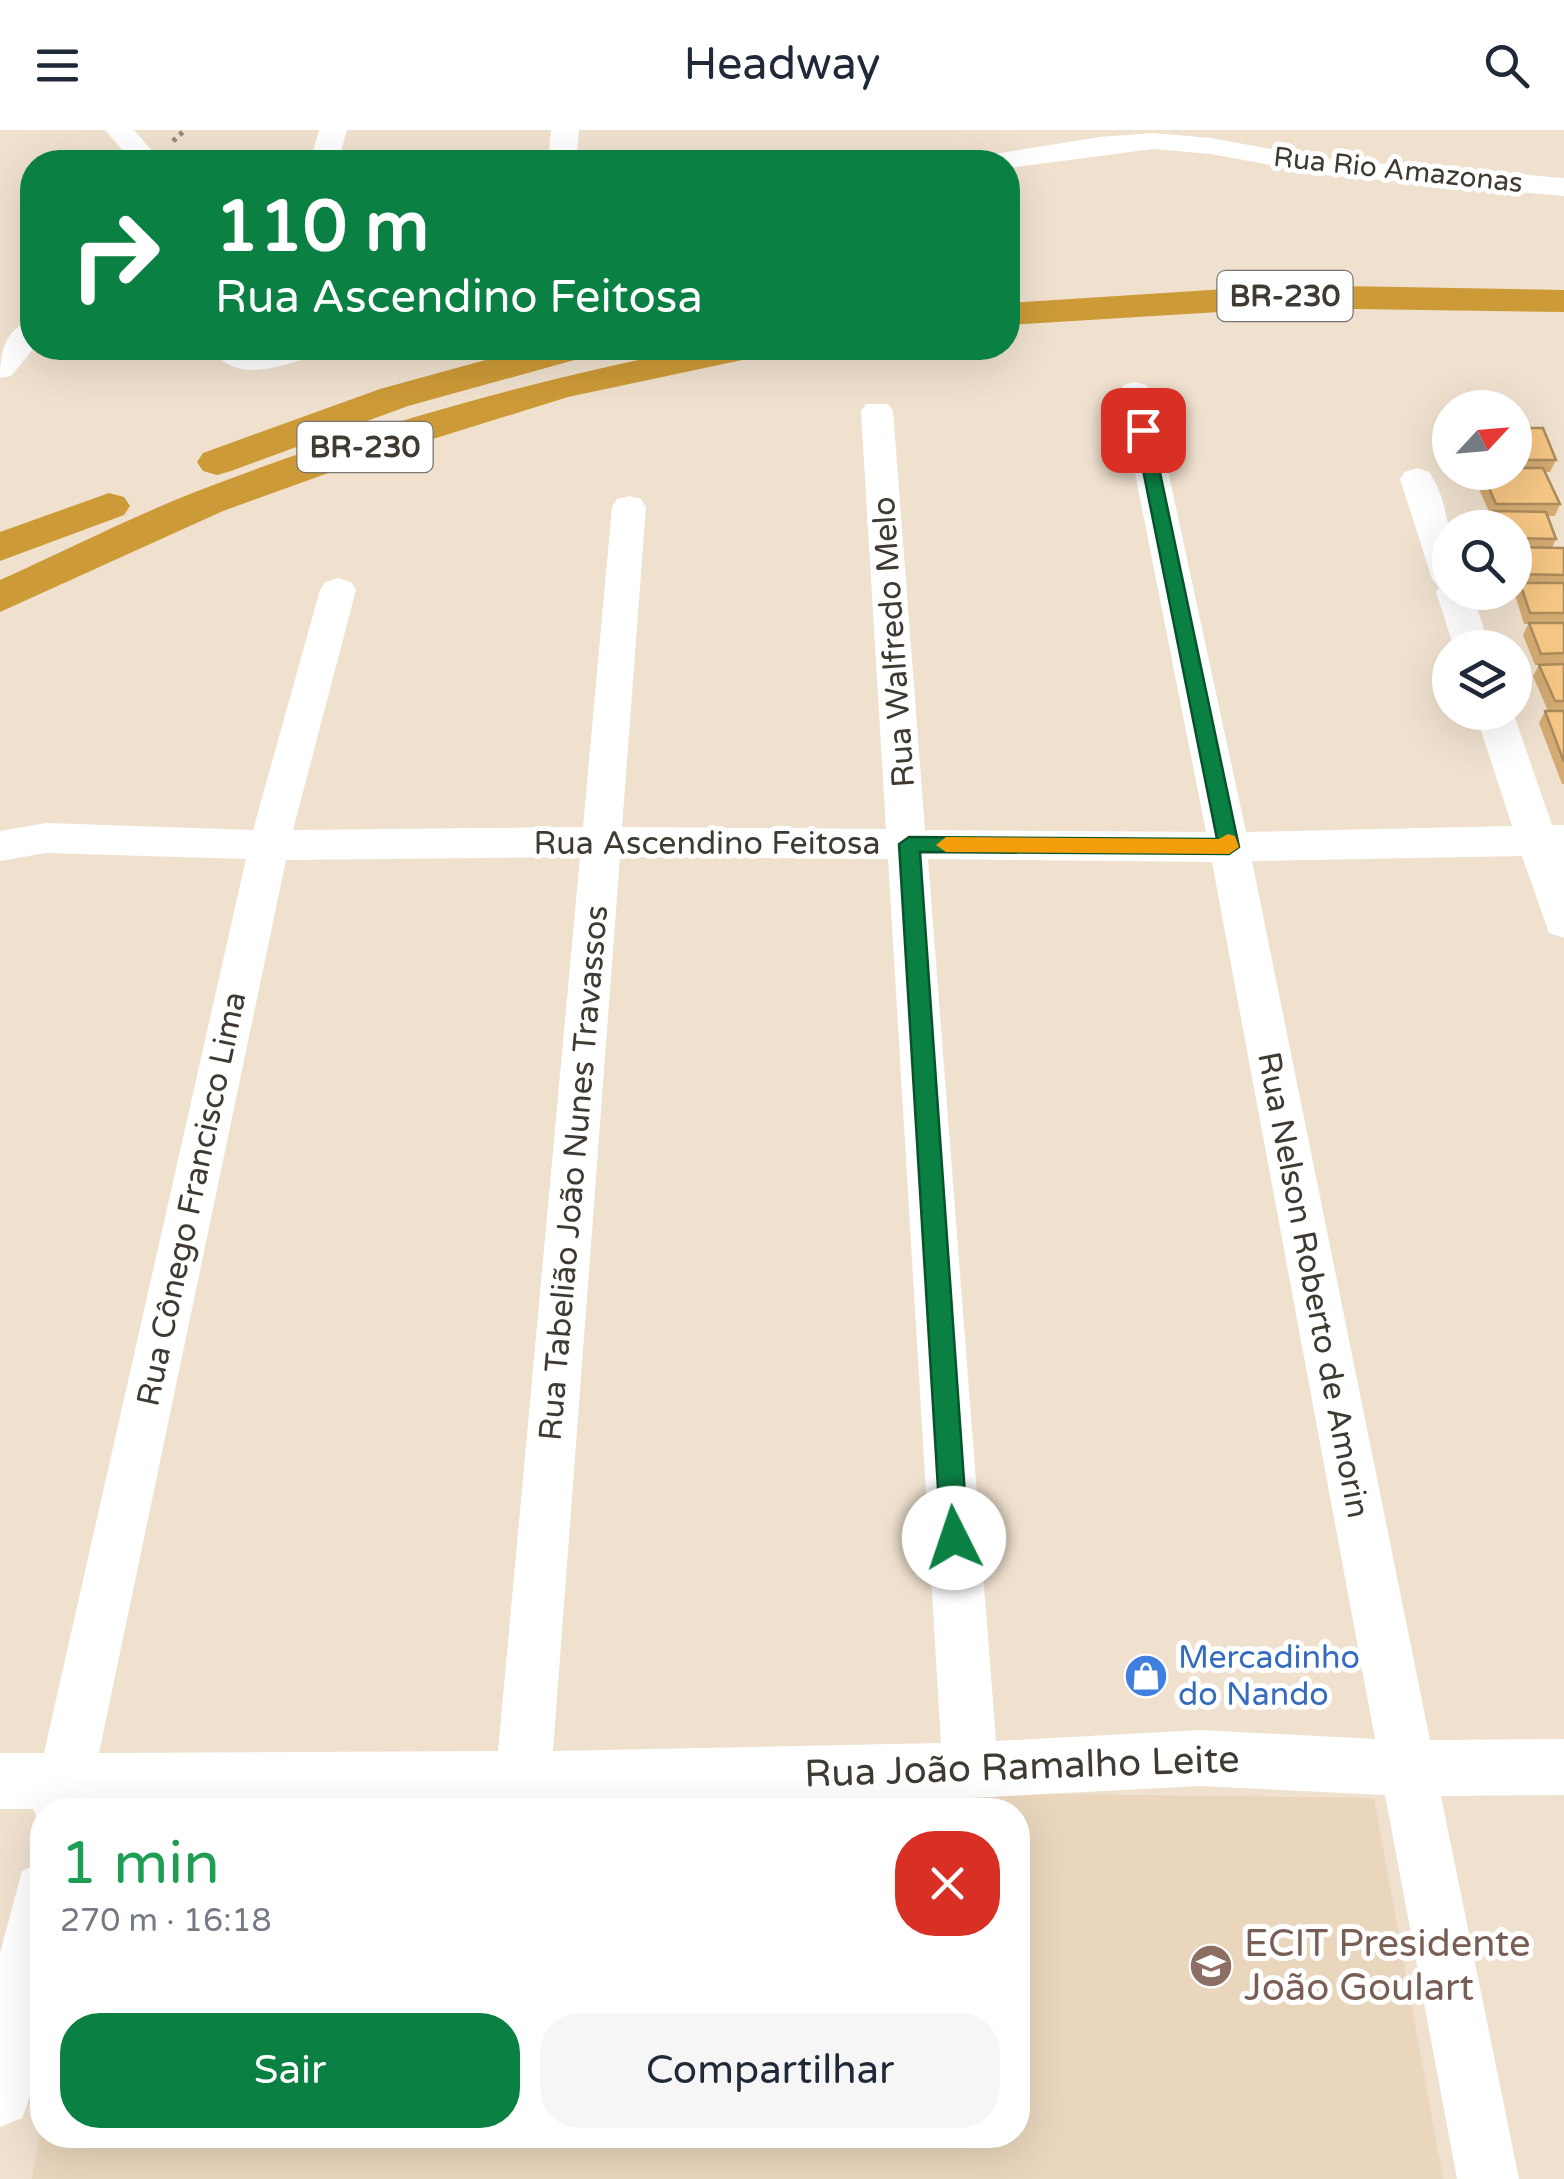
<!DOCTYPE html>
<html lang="pt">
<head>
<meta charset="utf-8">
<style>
	:root { --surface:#fff; --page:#f6f6f7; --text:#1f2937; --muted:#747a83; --accent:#0b8043 }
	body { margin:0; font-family:"Varela Round",sans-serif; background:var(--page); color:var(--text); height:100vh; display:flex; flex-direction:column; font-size:38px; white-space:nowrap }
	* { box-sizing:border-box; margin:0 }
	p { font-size:32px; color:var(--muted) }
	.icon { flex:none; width:55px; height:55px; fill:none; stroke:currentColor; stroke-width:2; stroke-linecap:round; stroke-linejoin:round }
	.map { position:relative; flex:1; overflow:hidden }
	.details { position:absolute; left:30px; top:1668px; width:1000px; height:350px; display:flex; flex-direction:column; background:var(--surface); border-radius:40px; box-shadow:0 10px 40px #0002 }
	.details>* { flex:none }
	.hud { position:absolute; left:20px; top:20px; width:1000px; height:210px; border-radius:40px; box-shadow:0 10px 40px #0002; background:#0b8043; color:#fff; overflow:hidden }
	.needle { width:65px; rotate:64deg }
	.controls { position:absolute; left:1432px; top:260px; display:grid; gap:20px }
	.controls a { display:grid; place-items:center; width:100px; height:100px; border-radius:50%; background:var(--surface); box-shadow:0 10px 40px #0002; font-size:50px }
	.pin { position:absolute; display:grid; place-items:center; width:85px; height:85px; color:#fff; margin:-42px; border-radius:20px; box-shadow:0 5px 15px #0006 }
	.me { position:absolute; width:110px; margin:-55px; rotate:356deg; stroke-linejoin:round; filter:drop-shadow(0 0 8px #0008) }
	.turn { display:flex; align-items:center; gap:35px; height:210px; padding:0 30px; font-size:45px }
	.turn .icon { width:130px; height:130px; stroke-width:2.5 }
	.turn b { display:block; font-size:70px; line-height:85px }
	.round { display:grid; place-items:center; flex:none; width:105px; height:105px; border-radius:40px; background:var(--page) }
	.overview { display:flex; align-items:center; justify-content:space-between; height:170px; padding:0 30px }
	h1 { font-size:60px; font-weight:600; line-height:75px; color:#1e9e55 }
	.primary-button { display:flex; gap:20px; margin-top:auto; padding:20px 30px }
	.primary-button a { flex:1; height:115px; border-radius:40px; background:var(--accent); color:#fff; font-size:40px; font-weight:600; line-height:115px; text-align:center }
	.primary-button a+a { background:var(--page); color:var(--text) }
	header { display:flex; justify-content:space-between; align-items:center; height:130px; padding:0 30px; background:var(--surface); font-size:45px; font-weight:600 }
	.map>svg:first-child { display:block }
	.built { fill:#e9d6bd }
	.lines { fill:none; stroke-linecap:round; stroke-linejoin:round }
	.path { stroke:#92887b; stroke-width:5; stroke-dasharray:4 5; stroke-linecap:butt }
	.street { fill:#fff; fill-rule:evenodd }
	.highway { fill:#cc9a37; fill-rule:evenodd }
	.wall { fill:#d3aa72 }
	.building { fill:#f5c684; stroke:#ac8b5c; stroke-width:2.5 }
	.route { fill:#0b8043; stroke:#07532c; stroke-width:2.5 }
	.slow { fill:#f59e0b }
	.labels { text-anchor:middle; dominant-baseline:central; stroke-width:10; stroke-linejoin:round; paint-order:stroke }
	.far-street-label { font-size:28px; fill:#3f3a32; stroke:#fff }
	.shield { fill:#fff; stroke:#797570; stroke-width:2.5 }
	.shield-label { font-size:30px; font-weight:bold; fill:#3f3a32 }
	.street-label { font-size:32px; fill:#3f3a32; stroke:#fff }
	.shop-label { font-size:32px; fill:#366cbe; stroke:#fff; text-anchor:start }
	.near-street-label { font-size:38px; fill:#3f3a32; stroke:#fff }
	.near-education-label { font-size:38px; fill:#785e54; stroke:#fff; text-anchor:start }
</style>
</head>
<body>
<header><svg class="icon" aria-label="menu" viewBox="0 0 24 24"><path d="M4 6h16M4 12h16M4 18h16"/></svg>Headway<svg class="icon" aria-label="search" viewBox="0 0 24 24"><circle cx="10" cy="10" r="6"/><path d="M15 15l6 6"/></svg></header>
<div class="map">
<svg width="1564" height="2049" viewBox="0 0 1564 2049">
	<rect width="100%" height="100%" fill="#f0e1cf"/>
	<!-- built -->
	<polygon class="built" points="104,1651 1374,1668 1443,2049 32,2049 42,1993 42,2005 1018,2005 1018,1680 99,1680"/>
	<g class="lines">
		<!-- path -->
		<polyline class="path" points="173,11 185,0"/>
		<!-- street -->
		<g class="street">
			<polygon points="105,0 134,0 162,32 133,32"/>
			<polygon points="319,0 347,0 338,32 310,32"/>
			<polygon points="551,0 579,0 576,32 548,32"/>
			<polygon points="1153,3 1211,8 1325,29 1564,48 1564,66 1325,45 1211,24 1153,19 1008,38 1008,32 981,32 995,24 1100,7"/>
			<path d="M32,191l2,27 -23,28 -11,2c0,-24 4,-50 32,-57z"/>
			<path d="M210,218h33l9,4 24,-4h47l-5,7c-36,10 -81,31 -108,-7z"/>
			<path d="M1135,252l11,3 5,7 95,440 266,-6 -37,-114h38l39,113h12v113l-15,-5 -27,-77 -270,5 178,879 134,-1v56l-123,1 78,383h-62l-72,-384 -185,-9 -230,12 -447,9 -436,2 -45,1v18l-9,-19h-33v-56h44l202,-894 -200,-6 -46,8v-30l46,-8 207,7 67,-240 5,-8 13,-4 13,4 5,8 -63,240 290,-3 29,-320 5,-8 12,-3 12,3 5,8 -24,320 264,2 -25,-418 5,-7h22l5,7 32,419 281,2 -87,-440 5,-7zM580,727l-82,894 -399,2 187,-893zM620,727l268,2 53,884 -388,8zM928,729l284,3 163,877 -175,-9 -204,11z"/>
			<path d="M1417,338l12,4c24,36 21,79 21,120h22l18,56h-36l-18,-56 3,-4 -7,-9 -32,-100 5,-7z"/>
			<path d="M42,1732c5,76 9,185 -20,256l-22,9v-174l22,-82z"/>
		</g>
		<!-- highway -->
		<g class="highway">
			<polygon points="1286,155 1564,160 1564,182 1286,178 1008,195 1008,173"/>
			<polygon points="529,218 595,218 589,226 408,276 231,341 217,345 203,341 197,332 203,323 380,259"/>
			<path d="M695,218h72l-6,8 -193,41 -209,65 -136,49 -223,101v-32c65,-29 129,-62 195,-88 162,-63 330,-110 500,-144z"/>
			<polygon points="109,363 124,367 130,376 124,385 0,431 0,402"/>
		</g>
	</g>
	<!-- wall -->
	<polygon class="wall" points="1515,298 1556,330 1550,342 1545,342 1560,374 1555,386 1548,386 1556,409 1552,418 1564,418 1564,654 1562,654 1539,593 1545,581 1548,581 1533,546 1539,535 1535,535 1523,505 1528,494 1524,494 1515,465 1519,456 1515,456 1515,398 1490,398 1488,393 1491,386 1475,350 1478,342 1515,342"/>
	<!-- building -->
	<g class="building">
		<polygon points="1515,298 1543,298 1556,330 1515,330"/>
		<polygon points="1515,338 1543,338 1560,374 1496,374 1482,342 1515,342"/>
		<polygon points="1493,381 1546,382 1556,409 1515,408 1515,398 1499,398"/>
		<polygon points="1515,417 1564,418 1564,445 1515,444"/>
		<polygon points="1520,453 1564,453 1564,483 1530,483"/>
		<polygon points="1529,493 1564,493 1564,523 1541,524"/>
		<polygon points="1564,534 1564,571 1555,571 1539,535"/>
		<polygon points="1545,581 1564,581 1564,632"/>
	</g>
	<!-- route -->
	<polygon class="route" points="1137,296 1151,300 1239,717 1229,724 920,722 968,1408 964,1417 954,1421 945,1417 941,1408 899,714 909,707 1217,709 1135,300"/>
	<!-- slow -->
	<polygon class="slow" points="1228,704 1235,706 1239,717 1229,724 946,722 936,715 946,707 1219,709"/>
	<!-- icons -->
	<defs>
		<g id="shop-disc" transform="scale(2.25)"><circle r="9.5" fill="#3f7fe0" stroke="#fff"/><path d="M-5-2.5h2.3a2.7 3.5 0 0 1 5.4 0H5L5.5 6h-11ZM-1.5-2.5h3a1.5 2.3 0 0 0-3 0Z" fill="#fff"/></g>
		<g id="school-disc" transform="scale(2.25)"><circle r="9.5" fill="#8d6e63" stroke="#fff"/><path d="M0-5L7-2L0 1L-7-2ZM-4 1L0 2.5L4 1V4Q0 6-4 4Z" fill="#fff"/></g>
	</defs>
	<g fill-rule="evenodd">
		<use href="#shop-disc" x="1146" y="1546"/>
		<use href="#school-disc" x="1211" y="1836"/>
	</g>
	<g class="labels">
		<!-- far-street labels -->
		<g class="far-street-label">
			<text transform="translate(1398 40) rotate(6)">Rua Rio Amazonas</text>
		</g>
		<!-- shield labels -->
		<g class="shield">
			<rect x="1217.5" y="141" width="135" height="50" rx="8"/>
			<rect x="297.5" y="292" width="135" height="50" rx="8"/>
		</g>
		<g class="shield-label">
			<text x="1285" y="166">BR-230</text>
			<text x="365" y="317">BR-230</text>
		</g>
		<!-- street labels -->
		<g class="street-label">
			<text transform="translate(894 512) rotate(-94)">Rua Walfredo Melo</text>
			<text x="707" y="714">Rua Ascendino Feitosa</text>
			<text transform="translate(574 1043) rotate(-85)">Rua Tabelião João Nunes Travassos</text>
			<text transform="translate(192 1069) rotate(-78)">Rua Cônego Francisco Lima</text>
			<text transform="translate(1313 1155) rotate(79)">Rua Nelson Roberto de Amorin</text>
		</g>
		<!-- shop labels -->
		<g class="shop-label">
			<text x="1178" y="1528">Mercadinho<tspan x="1178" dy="37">do Nando</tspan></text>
		</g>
		<!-- near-street labels -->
		<g class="near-street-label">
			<text transform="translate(1022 1637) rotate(-2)">Rua João Ramalho Leite</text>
		</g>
		<!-- near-education labels -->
		<g class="near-education-label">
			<text x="1244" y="1814">ECIT Presidente<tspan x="1244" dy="44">João Goulart</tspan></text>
		</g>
	</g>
</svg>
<div class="controls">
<a><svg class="needle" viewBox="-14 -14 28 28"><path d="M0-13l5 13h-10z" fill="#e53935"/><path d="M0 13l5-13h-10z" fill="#747a83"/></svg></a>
<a><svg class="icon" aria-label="search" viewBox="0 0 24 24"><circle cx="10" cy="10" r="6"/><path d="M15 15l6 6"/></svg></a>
<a><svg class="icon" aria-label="layers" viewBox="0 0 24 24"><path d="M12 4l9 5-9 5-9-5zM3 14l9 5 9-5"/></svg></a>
</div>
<div class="pin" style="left:1143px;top:300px;background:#d93025"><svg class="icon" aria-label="arrive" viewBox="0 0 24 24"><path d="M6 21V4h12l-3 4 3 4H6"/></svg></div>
<svg class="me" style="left:954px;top:1408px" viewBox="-20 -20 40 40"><circle r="19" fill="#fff"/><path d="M0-13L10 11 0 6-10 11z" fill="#0b8043"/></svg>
<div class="hud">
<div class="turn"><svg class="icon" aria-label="right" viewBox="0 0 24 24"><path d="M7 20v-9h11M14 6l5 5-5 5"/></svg><div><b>110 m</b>Rua Ascendino Feitosa</div></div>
</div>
<section class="details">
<div class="overview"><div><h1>1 min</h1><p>270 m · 16:18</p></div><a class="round" style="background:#d93025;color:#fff"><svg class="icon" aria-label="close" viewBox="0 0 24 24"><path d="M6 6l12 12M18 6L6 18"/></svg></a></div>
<div class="primary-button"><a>Sair</a><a>Compartilhar</a></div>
</section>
</div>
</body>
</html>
